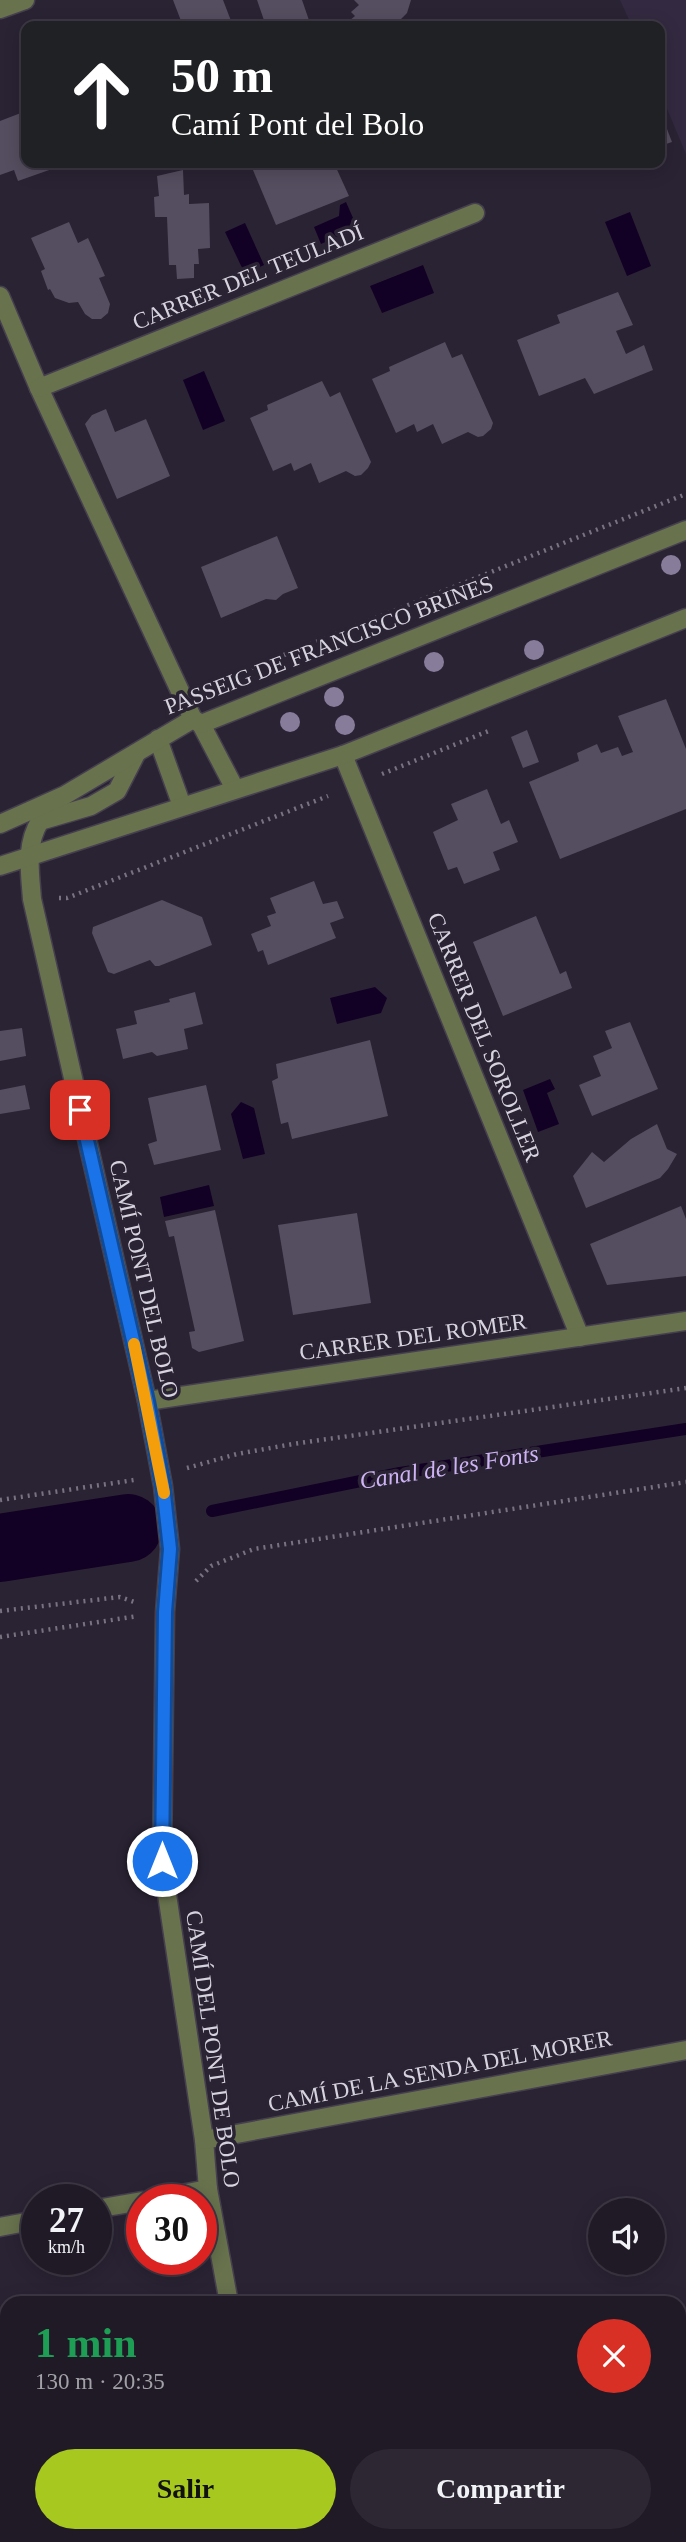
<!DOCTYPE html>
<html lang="es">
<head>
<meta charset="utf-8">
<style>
	:root { --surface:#201a27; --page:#2d2733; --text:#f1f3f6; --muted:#a2a1a7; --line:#3d3844; --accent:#a7c81f }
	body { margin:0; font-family:"Times New Roman",serif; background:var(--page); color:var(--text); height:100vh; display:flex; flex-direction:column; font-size:26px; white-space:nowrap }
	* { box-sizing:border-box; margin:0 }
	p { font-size:23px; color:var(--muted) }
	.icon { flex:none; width:38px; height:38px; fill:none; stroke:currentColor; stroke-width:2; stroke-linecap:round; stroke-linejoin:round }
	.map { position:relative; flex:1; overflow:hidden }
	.details { position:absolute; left:0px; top:2296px; width:686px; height:247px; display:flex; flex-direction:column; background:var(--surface); border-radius:21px 21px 0 0; box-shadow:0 4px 18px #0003,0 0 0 2px var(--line) }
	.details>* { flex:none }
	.top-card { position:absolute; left:21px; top:21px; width:644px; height:147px; border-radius:14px; box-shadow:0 4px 18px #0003,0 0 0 2px var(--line); background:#202124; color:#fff; overflow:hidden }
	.controls { position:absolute; left:588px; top:2198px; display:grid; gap:14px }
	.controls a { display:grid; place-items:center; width:77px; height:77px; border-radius:50%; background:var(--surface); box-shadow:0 4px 18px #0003,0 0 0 2px var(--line); font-size:35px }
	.speed { position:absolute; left:21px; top:2184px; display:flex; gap:14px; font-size:35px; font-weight:700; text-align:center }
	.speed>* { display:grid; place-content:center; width:91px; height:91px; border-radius:50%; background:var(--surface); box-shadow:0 4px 18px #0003,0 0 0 2px var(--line); line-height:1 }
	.speed small { font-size:18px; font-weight:400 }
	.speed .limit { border:10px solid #d22; background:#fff; color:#111 }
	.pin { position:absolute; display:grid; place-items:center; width:60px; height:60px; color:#fff; margin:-30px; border-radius:14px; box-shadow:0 4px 10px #0006 }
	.me { position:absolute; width:77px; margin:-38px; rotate:0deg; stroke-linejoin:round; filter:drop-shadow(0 0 5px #0008) }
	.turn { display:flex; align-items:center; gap:24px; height:147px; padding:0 35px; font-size:32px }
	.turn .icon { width:91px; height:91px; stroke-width:2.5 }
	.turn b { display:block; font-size:49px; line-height:60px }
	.round { display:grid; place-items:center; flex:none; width:74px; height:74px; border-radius:37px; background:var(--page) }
	.head { display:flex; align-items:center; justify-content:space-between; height:119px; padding:0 35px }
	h1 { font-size:42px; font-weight:700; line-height:52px; color:#1e9e55 }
	.cta { display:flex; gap:14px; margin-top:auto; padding:14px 35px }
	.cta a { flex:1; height:80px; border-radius:42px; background:var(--accent); color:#111; font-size:28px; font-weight:700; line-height:80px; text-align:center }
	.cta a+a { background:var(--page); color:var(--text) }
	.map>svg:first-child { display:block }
	.built { fill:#332a41 }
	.water { fill:#130125 }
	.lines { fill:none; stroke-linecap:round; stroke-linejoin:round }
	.stream { stroke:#130125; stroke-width:12 }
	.river { stroke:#130125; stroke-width:68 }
	.building { fill:#554e60 }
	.minor-casing { stroke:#463f4f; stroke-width:21 }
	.path { stroke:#797381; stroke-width:4.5; stroke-dasharray:2 5; stroke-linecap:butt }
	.minor { stroke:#68724d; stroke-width:18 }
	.tree { fill:#887c9b }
	.route-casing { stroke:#114b97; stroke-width:18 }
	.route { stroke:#1a73e8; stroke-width:12 }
	.slow { stroke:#f59e0b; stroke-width:12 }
	.labels { text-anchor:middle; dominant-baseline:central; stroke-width:7; stroke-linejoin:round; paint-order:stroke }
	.street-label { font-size:23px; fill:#d7d3de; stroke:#2a2334 }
	.water-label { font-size:24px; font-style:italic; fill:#ceb4f5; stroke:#2a2334 }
</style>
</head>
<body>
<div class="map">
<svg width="686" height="2542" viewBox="0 0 686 2542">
	<rect width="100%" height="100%" fill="#2a2334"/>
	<!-- built -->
	<polygon class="built" points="620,0 686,0 686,154 660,92 660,26 632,26"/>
	<!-- water -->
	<g class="water">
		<polygon points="346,202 357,227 321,244 314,227 339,216 340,205"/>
		<polygon points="630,212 651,266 627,276 605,222"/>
		<polygon points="245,223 264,265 245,274 225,232"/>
		<polygon points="423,265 434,293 382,313 370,286"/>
		<polygon points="204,371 225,421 203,430 183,380"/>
		<polygon points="375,987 387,998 381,1013 337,1024 330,998"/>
		<polygon points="550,1079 555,1089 547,1093 559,1124 538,1132 523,1090"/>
		<polygon points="241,1102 254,1108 265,1154 243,1159 231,1114"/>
		<polygon points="209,1185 214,1206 164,1217 160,1197"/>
	</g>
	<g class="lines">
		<!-- stream -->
		<polyline class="stream" points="212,1511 400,1473 686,1429"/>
		<!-- river -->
		<polyline class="river" points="0,1548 128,1528"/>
	</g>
	<!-- building -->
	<g class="building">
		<polygon points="173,0 223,0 233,26 183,26"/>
		<polygon points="257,0 302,0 311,26 266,26"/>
		<polygon points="354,0 411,0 407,13 394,26 351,26 349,21 355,16 351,12 359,5"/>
		<polygon points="26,111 26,163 69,163 18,181 14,170 0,175 0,121"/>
		<polygon points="660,111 672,142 660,146"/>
		<polygon points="250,163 334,163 349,196 276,225"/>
		<polygon points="183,170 184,195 189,194 189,204 209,203 210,248 198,249 199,264 194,264 194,278 177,279 176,265 169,265 167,217 155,217 154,197 159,196 157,176"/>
		<polygon points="69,222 78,243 88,238 105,276 99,278 110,304 108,313 101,319 92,319 85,314 78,302 69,303 55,298 50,289 48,290 41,271 45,269 31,238"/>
		<polygon points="618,292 633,325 616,331 626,354 644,345 653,370 594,394 585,378 539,396 517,340 560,323 557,315"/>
		<polygon points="445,342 452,358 462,354 493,423 491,429 483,436 478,437 468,432 442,444 433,424 417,432 414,424 396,433 372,379 390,371 389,367"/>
		<polygon points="322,381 330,397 340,392 371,462 368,468 361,475 355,476 346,471 319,483 311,463 294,471 291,463 273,471 250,418 268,410 267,405"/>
		<polygon points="106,409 115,432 146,419 170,476 117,499 85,424 92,415"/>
		<polygon points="277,536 298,588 283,594 276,600 266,599 221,618 201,567"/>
		<polygon points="666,699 686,749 686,809 560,859 529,782 579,761 577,753 597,744 601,753 618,747 622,756 633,752 618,716"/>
		<polygon points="527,730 539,762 523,768 511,737"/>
		<polygon points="487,789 501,824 509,820 518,842 493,852 500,870 464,884 457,867 448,870 433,832 458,820 451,804"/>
		<polygon points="314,881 323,904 337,901 344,918 330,923 336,938 268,965 263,950 258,952 251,934 271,926 267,916 276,913 270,898"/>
		<polygon points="162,900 202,917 212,945 159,966 155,966 150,960 114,974 108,972 92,933 93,927"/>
		<polygon points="536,916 560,974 566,971 572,988 503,1016 473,942"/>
		<polygon points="195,992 203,1024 184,1029 188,1049 157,1056 152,1052 123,1059 116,1029 137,1024 134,1011 170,1002 169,999"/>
		<polygon points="630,1022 658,1089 592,1116 579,1085 601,1076 593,1056 612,1048 605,1031"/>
		<polygon points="22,1028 26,1056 0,1061 0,1031"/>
		<polygon points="370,1040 388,1116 292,1139 288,1122 281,1124 272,1081 278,1078 276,1064"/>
		<polygon points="25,1085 30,1109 0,1114 0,1090"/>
		<polygon points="206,1085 221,1150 154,1165 148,1144 157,1141 148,1098"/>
		<polygon points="657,1124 667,1149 677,1154 668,1169 660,1178 586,1208 573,1176 592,1152 604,1162 631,1139"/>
		<polygon points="681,1206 686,1219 686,1276 607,1285 590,1244"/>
		<polygon points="215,1210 244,1341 199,1352 192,1348 189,1332 195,1331 174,1236 169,1237 165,1221"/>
		<polygon points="357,1213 371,1303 293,1315 278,1225"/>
	</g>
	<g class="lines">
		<!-- minor casing -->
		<g class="minor-casing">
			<g id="minor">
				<polyline points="0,9 25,0"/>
				<polyline points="0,296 39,388 193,719"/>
				<polyline points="39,388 475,213"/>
				<polyline points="201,724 235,789"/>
				<polyline points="158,739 182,806"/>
				<path d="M136,754l-19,37 -26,15 -51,15c-15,24 -10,51 -8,78l115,502 16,85 7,63 -5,63 -3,249 42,279 4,49 21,114"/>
				<polyline points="343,755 580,1337"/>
				<polyline points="0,824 65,795 193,719 201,724 686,530"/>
				<polyline points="0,866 343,755 686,618"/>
				<polyline points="147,1401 686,1321"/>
				<polyline points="204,2140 686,2050"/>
				<polyline points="149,2200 208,2189"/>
				<polyline points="96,2209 142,2201"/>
				<polyline points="0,2227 37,2220"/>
				<polyline points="271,2536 272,2542"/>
			</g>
		</g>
		<!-- path -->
		<g class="path">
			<polyline points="206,686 686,494"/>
			<polyline points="382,774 491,730"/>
			<polyline points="59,898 67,898 328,796"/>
			<polyline points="187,1468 237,1454 293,1444 686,1388"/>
			<polyline points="0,1500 134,1480"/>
			<polyline points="196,1581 211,1566 254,1549 686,1482"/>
			<polyline points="0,1611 120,1597 137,1603"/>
			<polyline points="0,1637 138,1616"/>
		</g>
		<!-- minor -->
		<use href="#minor" class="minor"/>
	</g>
	<!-- trees -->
	<g class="tree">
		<circle cx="671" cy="565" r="10"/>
		<circle cx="534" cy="650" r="10"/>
		<circle cx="434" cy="662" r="10"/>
		<circle cx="334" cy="697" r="10"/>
		<circle cx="290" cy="722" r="10"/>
		<circle cx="345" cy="725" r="10"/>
	</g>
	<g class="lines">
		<!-- route casing -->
		<g class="route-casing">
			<polyline id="route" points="80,1110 147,1401 163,1486 170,1549 165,1612 162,1861"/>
		</g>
		<!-- route -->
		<use href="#route" class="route"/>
		<!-- slow -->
		<polyline class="slow" points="134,1344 164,1493"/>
	</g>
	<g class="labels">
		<!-- street labels -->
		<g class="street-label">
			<text transform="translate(248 277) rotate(-22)">CARRER DEL TEULADÍ</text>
			<text transform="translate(329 645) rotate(-21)">PASSEIG DE FRANCISCO BRINES</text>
			<text transform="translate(484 1037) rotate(68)">CARRER DEL SOROLLER</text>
			<text transform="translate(144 1279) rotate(77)">CAMÍ PONT DEL BOLO</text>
			<text transform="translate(413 1337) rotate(-8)">CARRER DEL ROMER</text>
			<text transform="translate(213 2049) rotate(82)">CAMÍ DEL PONT DE BOLO</text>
			<text transform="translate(440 2071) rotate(-11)">CAMÍ DE LA SENDA DEL MORER</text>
		</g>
		<!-- water labels -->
		<g class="water-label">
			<text transform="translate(449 1467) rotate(-9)">Canal de les Fonts</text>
		</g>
	</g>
</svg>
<div class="controls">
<a><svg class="icon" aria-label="sound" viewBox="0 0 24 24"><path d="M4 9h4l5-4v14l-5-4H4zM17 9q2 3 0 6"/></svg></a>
</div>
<div class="speed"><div>27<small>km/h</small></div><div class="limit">30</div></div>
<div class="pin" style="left:80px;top:1110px;background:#d93025"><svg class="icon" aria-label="arrive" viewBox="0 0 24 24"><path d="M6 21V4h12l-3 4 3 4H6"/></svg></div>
<svg class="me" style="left:162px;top:1861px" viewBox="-20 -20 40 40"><circle r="17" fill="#1a73e8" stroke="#fff" stroke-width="3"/><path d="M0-11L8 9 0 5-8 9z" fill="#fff"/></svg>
<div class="top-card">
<div class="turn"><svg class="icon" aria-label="ahead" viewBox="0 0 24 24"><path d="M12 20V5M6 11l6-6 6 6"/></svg><div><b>50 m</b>Camí Pont del Bolo</div></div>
</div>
<section class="details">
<div class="head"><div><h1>1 min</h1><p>130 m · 20:35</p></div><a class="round" style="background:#d93025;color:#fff"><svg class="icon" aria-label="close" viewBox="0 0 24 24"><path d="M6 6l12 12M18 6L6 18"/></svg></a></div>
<div class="cta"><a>Salir</a><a>Compartir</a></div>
</section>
</div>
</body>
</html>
